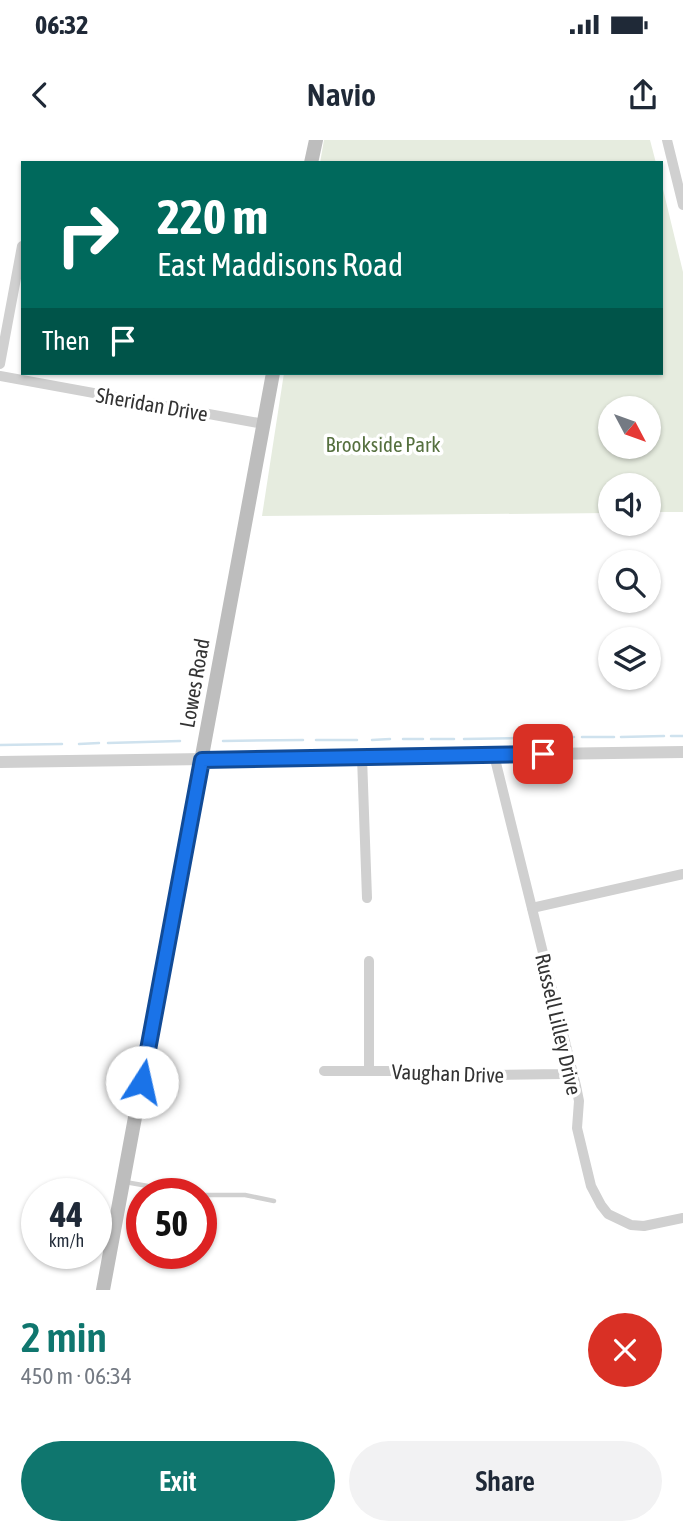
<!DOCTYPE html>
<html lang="en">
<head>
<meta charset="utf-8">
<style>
	:root { --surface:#fff; --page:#f2f2f3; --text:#1f2937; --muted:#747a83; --accent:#0f766e }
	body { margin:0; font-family:"Asap Condensed",sans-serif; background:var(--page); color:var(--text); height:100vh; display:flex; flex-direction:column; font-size:26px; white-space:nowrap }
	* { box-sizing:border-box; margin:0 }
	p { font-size:23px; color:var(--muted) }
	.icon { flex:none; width:38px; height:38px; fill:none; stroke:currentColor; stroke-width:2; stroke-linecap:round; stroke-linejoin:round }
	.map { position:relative; height:1150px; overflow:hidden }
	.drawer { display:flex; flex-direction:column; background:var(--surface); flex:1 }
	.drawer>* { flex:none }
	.guide { position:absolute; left:21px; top:21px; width:642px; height:214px; border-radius:0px; box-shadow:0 2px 5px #0004; background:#00695c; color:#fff; overflow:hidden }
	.needle { width:46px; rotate:131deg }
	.buttons { position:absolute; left:598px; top:256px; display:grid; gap:14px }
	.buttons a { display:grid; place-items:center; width:63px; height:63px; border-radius:50%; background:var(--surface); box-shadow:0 2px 5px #0004; font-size:35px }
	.speed { position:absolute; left:21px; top:1038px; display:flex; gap:14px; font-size:35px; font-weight:700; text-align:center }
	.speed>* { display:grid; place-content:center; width:91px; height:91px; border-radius:50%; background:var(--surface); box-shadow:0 2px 5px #0004; line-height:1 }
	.speed small { font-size:18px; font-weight:400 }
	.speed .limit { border:10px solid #d22; background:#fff; color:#111 }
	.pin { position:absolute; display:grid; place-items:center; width:60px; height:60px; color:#fff; margin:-30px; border-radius:14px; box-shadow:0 4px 10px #0006 }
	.me { position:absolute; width:77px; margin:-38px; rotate:10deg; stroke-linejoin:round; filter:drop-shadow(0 0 5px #0008) }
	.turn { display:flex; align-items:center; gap:24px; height:147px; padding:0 21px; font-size:32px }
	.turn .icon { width:91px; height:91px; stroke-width:2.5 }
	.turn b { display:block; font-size:49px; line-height:60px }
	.then { display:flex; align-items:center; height:66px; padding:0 21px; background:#0003; gap:14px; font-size:26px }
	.round { display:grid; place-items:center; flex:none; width:74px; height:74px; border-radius:37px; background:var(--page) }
	.overview { display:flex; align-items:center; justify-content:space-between; height:119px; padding:0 21px }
	h1 { font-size:42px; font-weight:600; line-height:52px; color:var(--accent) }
	.button { display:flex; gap:14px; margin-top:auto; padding:14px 21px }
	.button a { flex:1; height:80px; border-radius:42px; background:var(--accent); color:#fff; font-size:28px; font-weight:600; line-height:80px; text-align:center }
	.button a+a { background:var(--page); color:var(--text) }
	.status { display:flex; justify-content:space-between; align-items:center; height:49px; padding:0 35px; background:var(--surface); direction:ltr }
	.status svg { height:19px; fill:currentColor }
	header { display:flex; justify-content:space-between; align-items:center; height:91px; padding:0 21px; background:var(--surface); font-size:32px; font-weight:600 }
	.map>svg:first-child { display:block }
	.green { fill:#e6ecdf; fill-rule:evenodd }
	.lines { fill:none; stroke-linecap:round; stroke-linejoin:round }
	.stream { stroke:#cfe2ee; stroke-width:2.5 }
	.service { stroke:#d0d0d0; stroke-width:4.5 }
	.minor { stroke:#d0d0d0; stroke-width:10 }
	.tertiary { stroke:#d0d0d0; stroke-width:12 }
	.secondary { stroke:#bdbdbd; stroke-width:14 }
	.route-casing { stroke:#114b97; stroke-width:18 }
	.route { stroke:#1a73e8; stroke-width:12 }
	.labels { text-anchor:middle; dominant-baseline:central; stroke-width:7; stroke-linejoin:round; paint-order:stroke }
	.street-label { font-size:21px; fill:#333; stroke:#fff }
	.park-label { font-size:21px; fill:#56703f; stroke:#fff }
</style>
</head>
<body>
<div class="status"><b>06:32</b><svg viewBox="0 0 49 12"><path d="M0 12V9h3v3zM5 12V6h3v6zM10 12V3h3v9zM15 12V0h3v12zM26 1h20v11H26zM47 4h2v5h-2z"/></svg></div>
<header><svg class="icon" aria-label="back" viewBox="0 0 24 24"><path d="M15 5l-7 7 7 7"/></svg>Navio<svg class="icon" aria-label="share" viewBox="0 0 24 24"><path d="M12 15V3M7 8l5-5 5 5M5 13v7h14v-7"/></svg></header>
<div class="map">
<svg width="683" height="1150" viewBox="0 0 683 1150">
	<rect width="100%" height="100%" fill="#fff"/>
	<!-- green -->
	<g class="green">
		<polygon points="324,0 650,0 656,23 320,23"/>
		<path d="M662,45l21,87v240h-34v-27h-38v28l-349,3 22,-143h378zM611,268h38v38h-38z"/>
	</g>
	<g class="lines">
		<!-- stream -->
		<g class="stream">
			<polyline points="671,596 683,596"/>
			<polyline points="582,597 614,597"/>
			<polyline points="621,597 664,596"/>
			<polyline points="531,598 574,597"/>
			<polyline points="403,599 423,599"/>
			<polyline points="431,599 454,599"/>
			<polyline points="464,599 524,598"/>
			<polyline points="316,600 357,600"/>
			<polyline points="372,600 390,599"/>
			<polyline points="223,601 303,600"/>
			<polyline points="108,603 180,601"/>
			<polyline points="79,604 99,603"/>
			<polyline points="0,605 62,604"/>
		</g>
		<!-- service -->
		<g class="service">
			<polyline points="125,1042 194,1054"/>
			<polyline points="201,1055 245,1055 274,1061"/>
		</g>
		<!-- minor -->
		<g class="minor">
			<polyline points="667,0 683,65"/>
			<polyline points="0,224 22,106"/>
			<polyline points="0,236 264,284"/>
			<polyline points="494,615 576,946 579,961 577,988 591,1046 601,1065 608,1074 631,1085 644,1086 683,1078"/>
			<polyline points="362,617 367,758"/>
			<polyline points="532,768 683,734"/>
			<polyline points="369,821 369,931"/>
			<polyline points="324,931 412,931 418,936 561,934 572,932"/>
		</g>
		<!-- tertiary -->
		<polyline class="tertiary" points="0,622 683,612"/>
		<!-- secondary -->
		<g class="secondary">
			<polyline points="311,23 316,0"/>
			<polyline points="103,1150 273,233"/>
		</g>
	</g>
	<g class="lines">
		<!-- route casing -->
		<g class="route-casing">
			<polyline id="route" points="142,942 202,620 543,614"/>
		</g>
		<!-- route -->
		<use href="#route" class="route"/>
	</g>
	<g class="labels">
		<!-- street labels -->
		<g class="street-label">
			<text transform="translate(152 264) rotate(10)">Sheridan Drive</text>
			<text transform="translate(194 543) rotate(-80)">Lowes Road</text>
			<text transform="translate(559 884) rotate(77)">Russell Lilley Drive</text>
			<text transform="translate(448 933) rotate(2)">Vaughan Drive</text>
		</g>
		<!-- park labels -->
		<g class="park-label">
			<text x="383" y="304">Brookside Park</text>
		</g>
	</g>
</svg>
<div class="buttons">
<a><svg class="needle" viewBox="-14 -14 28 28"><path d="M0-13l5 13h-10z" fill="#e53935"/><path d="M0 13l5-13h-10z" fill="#747a83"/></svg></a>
<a><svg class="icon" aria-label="sound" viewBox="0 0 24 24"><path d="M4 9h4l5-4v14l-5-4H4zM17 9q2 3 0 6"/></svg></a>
<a><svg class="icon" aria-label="search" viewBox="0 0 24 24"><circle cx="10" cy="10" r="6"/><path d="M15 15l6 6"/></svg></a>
<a><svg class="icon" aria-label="layers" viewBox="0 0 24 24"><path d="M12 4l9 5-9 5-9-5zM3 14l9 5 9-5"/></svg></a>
</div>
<div class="speed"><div>44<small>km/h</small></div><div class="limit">50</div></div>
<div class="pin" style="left:543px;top:614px;background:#d93025"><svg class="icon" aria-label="arrive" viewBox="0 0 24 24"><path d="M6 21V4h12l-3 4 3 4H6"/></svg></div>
<svg class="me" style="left:142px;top:942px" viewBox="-20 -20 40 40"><circle r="19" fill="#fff"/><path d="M0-13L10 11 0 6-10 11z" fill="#1a73e8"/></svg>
<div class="guide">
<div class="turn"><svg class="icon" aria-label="right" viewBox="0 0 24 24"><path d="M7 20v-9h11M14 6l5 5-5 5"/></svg><div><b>220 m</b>East Maddisons Road</div></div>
<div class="then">Then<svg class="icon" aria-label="arrive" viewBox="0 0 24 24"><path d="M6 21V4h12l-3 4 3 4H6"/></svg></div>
</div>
</div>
<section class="drawer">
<div class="overview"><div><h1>2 min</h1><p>450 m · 06:34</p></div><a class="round" style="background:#d93025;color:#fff"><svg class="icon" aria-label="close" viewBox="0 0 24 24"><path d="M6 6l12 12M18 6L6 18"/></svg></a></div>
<div class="button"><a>Exit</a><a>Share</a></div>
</section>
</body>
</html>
